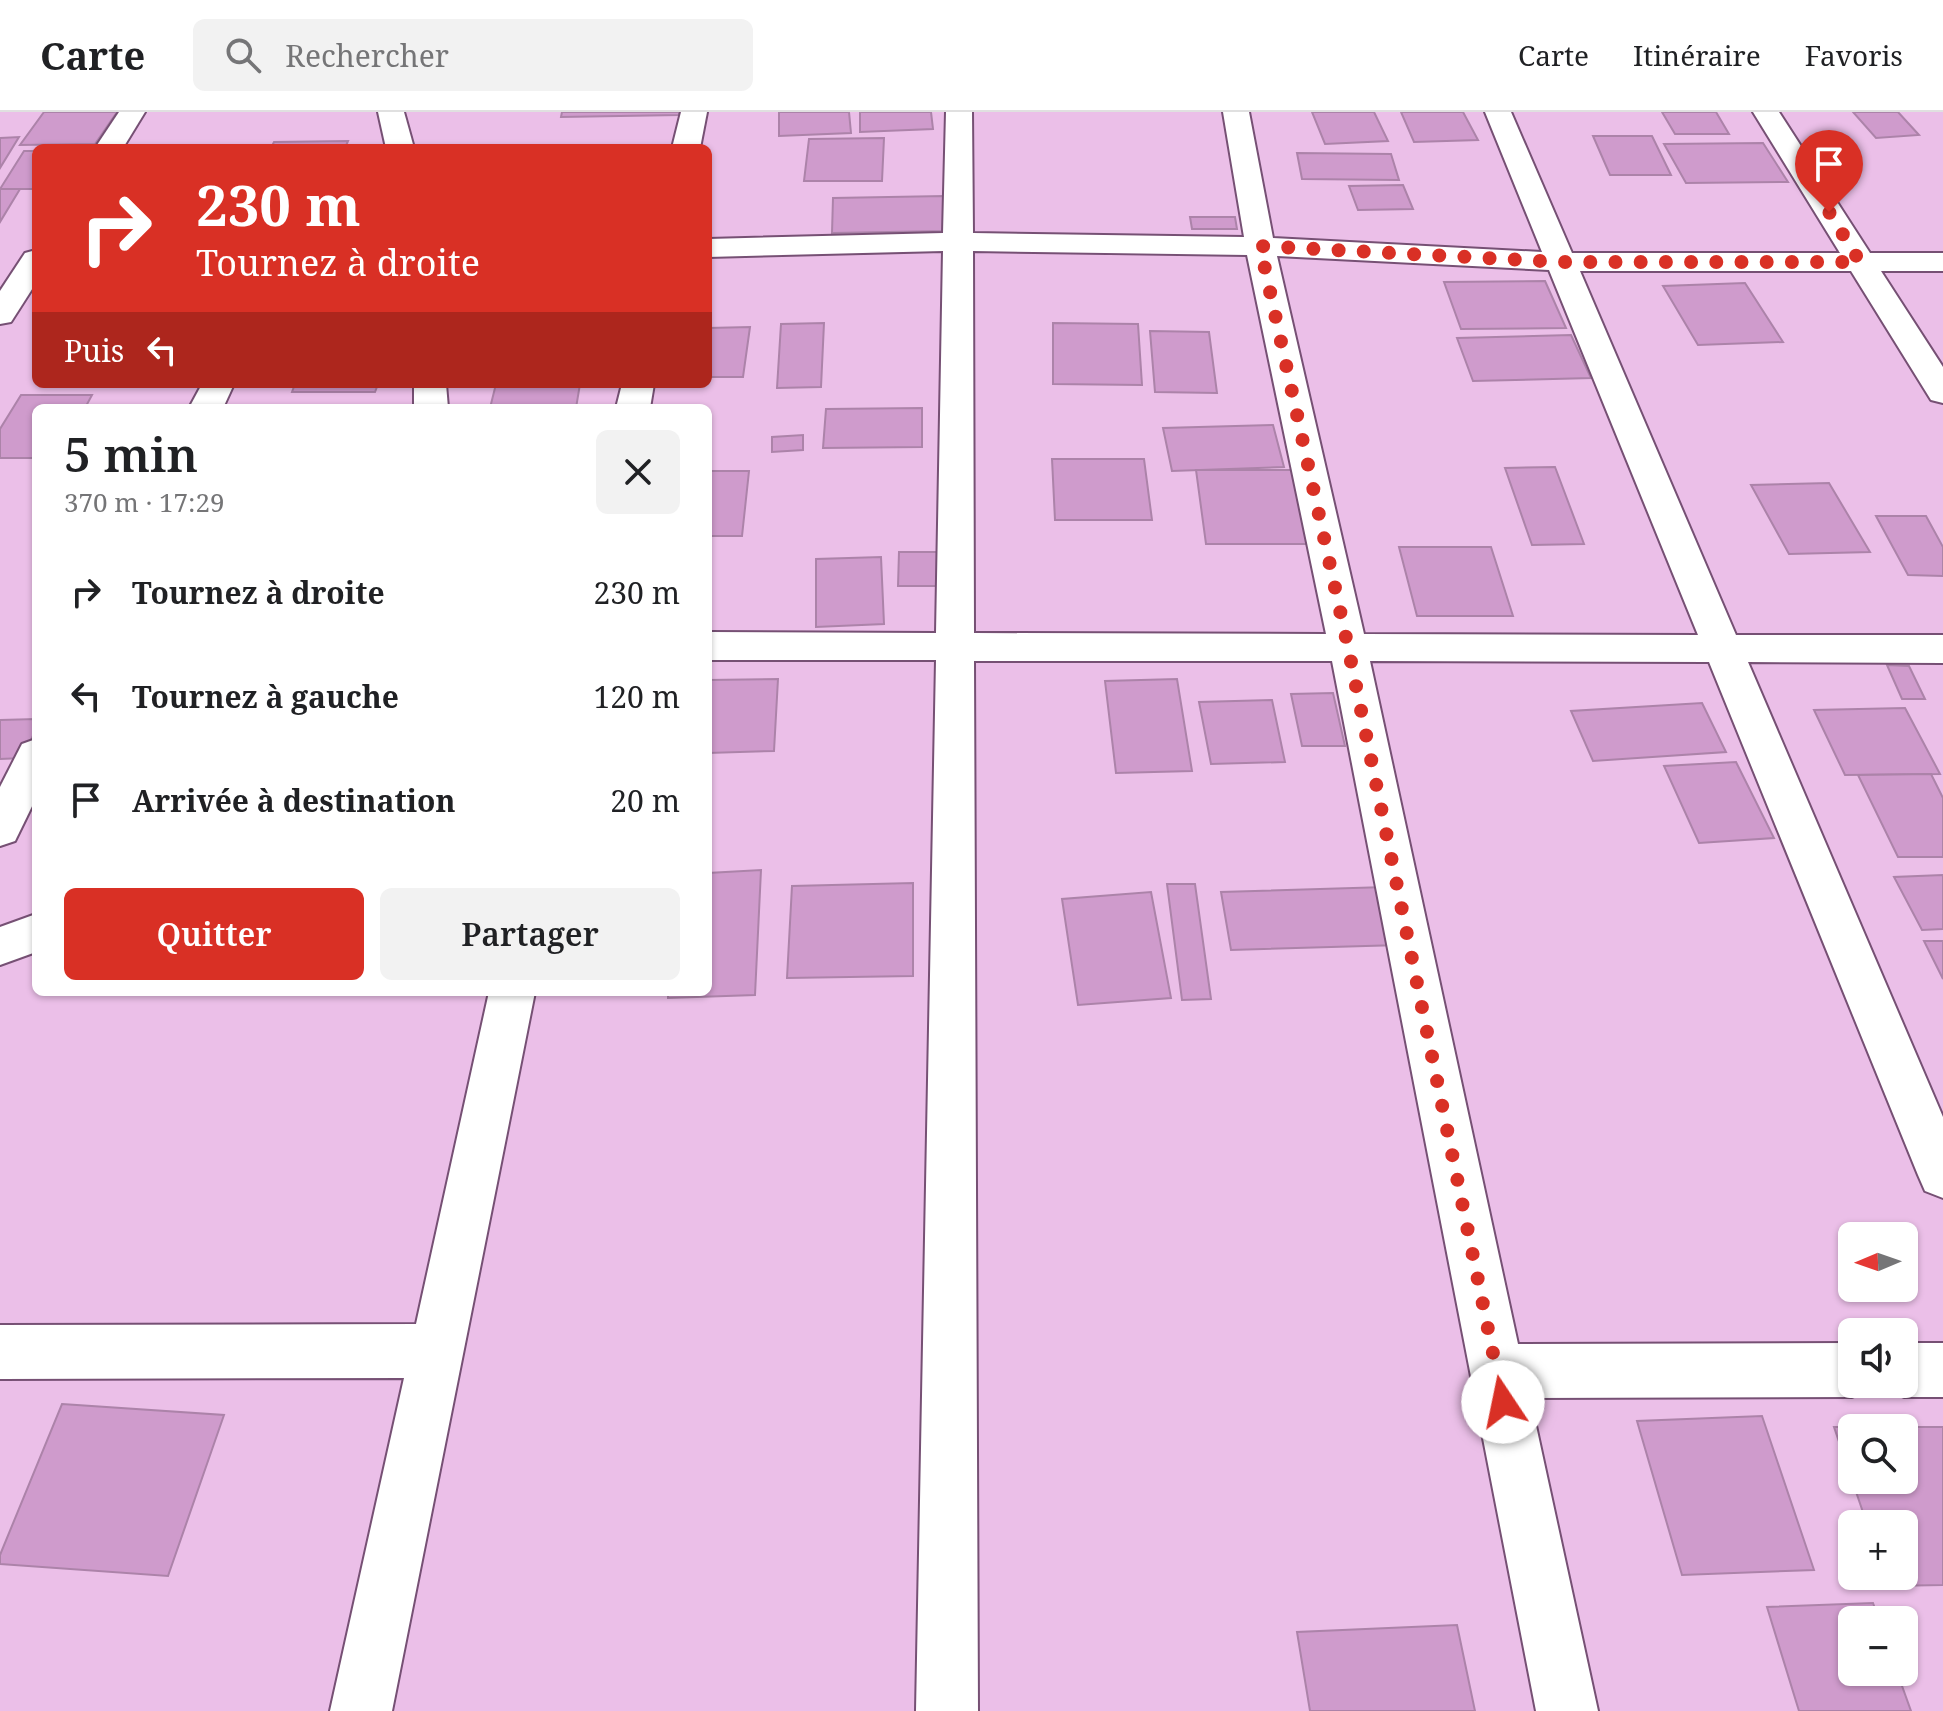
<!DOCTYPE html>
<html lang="fr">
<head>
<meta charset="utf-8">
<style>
	:root { --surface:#fff; --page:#f2f2f2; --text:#202124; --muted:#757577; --line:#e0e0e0; --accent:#d93025 }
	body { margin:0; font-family:"Noto Serif",serif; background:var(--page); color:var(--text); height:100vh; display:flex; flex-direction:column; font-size:30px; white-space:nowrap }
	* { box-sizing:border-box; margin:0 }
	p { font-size:26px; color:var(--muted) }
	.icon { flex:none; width:44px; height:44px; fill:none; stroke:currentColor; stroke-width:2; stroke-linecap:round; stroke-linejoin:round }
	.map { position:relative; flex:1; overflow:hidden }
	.details { position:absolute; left:32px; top:292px; width:680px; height:592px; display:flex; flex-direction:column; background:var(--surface); border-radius:12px; box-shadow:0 2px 6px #0004 }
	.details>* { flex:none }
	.top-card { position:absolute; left:32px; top:32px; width:680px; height:244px; border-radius:12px; box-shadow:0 2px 6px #0004; background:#d93025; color:#fff; overflow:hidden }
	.needle { width:52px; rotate:268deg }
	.tools { position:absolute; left:1838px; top:1110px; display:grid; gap:16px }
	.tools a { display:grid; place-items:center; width:80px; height:80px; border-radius:12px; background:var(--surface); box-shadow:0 2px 6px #0004; font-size:40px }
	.pin { position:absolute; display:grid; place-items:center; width:68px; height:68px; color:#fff; margin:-82px -34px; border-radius:50% 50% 50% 0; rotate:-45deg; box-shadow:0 0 8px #0007 }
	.pin .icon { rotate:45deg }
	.me { position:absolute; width:88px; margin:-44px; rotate:349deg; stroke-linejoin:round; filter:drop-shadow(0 0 6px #0008) }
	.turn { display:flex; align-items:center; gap:28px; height:168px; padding:0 32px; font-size:36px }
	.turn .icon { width:104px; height:104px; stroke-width:2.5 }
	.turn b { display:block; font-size:56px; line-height:68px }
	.then { display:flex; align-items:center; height:76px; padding:0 32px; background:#0003; gap:16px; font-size:30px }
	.round { display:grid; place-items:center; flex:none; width:84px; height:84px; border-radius:12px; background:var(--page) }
	.summary { display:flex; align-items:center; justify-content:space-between; height:136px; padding:0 32px }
	h1 { font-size:48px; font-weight:600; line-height:60px }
	.action { display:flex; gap:16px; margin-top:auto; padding:16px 32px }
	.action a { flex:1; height:92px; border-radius:12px; background:var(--accent); color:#fff; font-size:32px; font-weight:600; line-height:92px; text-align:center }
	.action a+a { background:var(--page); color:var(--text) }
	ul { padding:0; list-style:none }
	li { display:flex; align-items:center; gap:24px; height:104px; padding:0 32px }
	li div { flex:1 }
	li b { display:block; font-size:30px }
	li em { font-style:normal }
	header { display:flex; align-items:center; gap:48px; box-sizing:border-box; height:112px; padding:0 40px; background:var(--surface); border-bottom:2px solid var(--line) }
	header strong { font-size:38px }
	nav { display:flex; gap:44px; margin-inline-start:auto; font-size:28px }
	.search { width:560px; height:72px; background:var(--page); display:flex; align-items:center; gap:20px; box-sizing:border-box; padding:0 28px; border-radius:12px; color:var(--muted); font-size:30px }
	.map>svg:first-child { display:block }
	.building { fill:#cf9bcc; stroke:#ac83a9; stroke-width:2; fill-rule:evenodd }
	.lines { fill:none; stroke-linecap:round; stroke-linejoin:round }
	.minor-casing { stroke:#765074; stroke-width:4 }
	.minor { fill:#fff; fill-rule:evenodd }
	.route { stroke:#d93025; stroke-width:14; stroke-dasharray:0 25.2 }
</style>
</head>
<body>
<header>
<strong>Carte</strong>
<div class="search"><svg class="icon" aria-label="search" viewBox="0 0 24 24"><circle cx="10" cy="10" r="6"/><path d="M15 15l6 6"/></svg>Rechercher</div>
<nav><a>Carte</a><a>Itinéraire</a><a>Favoris</a></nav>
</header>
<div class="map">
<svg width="1943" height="1599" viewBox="0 0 1943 1599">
	<rect width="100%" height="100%" fill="#ebbfe8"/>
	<!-- building -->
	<g class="building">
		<polygon points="44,0 117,0 95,32 20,33"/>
		<polygon points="562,0 679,0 679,3 561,5"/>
		<polygon points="779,0 849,0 851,21 779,24"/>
		<polygon points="860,0 931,0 933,17 860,20"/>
		<polygon points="1312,0 1374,0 1388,29 1325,32"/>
		<polygon points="1401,0 1463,0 1478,28 1414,30"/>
		<polygon points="1662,0 1716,0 1729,22 1675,22"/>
		<polygon points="1853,0 1898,0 1919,23 1876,26"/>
		<polygon points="1593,24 1652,24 1671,63 1610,63"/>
		<polygon points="19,25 0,56 0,26"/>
		<polygon points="884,26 882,69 804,69 809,27"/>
		<polygon points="348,29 345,36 271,36 274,30"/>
		<polygon points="1763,31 1788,70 1686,71 1664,32"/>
		<polygon points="573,33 646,33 646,36 572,36"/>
		<polygon points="24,39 36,39 36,77 0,77"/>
		<polygon points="1297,41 1391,42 1399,68 1302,67"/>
		<polygon points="1403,73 1413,97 1358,98 1349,74"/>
		<polygon points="0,77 20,77 0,110"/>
		<polygon points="944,84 946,119 832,121 833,86"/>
		<polygon points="1190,105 1235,105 1237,117 1192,117"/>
		<polygon points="1545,169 1566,216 1461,217 1444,170"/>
		<polygon points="1745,171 1783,230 1698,233 1663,174"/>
		<polygon points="824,211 821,275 777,276 781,212"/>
		<polygon points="1053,211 1138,212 1142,273 1053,272"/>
		<polygon points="750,215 743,265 708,265 708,216"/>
		<polygon points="1150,219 1209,220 1217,281 1155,280"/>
		<polygon points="1571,223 1591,266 1473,269 1457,226"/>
		<polygon points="295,272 378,272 375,280 292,280"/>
		<polygon points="496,272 580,272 576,296 490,296"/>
		<polygon points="21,283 92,283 85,296 36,296 36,346 0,346 0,317"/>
		<polygon points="922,296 922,335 823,336 826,297"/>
		<polygon points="1273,313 1284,355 1172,359 1163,316"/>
		<polygon points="803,323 803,338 772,340 772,325"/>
		<polygon points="1052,347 1144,347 1152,408 1055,408"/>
		<polygon points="1555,355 1584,432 1532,433 1505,356"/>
		<polygon points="1196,358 1295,358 1309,432 1206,432"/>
		<polygon points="708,359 749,359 742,424 708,424"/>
		<polygon points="1829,371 1870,440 1789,442 1751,373"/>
		<polygon points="1876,404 1926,404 1943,435 1943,464 1908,463"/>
		<polygon points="1399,435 1491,435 1513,504 1417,504"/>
		<polygon points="899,440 951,440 951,474 898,474"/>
		<polygon points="881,445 884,512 816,515 816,447"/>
		<polygon points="1887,553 1909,554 1925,587 1902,587"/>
		<polygon points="778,567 774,639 708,641 708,568"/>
		<polygon points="1177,567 1192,659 1116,661 1105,569"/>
		<polygon points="1333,581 1345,634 1302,634 1291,582"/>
		<polygon points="1272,588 1285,650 1211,652 1199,590"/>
		<polygon points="1702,591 1726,640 1593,649 1571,599"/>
		<polygon points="1905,596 1940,662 1845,663 1814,598"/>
		<polygon points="36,607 36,617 23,646 0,647 0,608"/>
		<polygon points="1736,650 1774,726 1699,731 1664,654"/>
		<polygon points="1931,662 1943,686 1943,745 1898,745 1858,663"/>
		<polygon points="761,758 755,883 668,886 668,880 708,880 708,761"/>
		<polygon points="1943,763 1943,817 1922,818 1894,765"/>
		<polygon points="913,771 913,864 787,866 792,774"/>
		<polygon points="1167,772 1195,772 1211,887 1182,888"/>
		<polygon points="1386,775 1400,833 1231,838 1221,780"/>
		<polygon points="1151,780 1171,886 1078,893 1062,787"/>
		<polygon points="1924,829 1943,829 1943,867"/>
		<polygon points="62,1292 224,1303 168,1464 0,1452 0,1443"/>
		<polygon points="1762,1304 1814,1458 1682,1463 1637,1309"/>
		<path d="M1834,1315h109v158l-55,1 -4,-10h20v-52h-37zM1852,1316h52v52h-52z"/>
		<polygon points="1873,1491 1879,1508 1852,1508 1852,1560 1897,1560 1911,1599 1799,1599 1767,1495"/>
		<polygon points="1457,1513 1475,1599 1310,1599 1297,1520"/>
	</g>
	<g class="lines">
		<!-- minor casing -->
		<g class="minor-casing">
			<g id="minor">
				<polygon points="119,0 145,0 123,36 95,36"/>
				<polygon points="378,0 404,0 414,36 386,36"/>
				<polygon points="681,0 707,0 700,36 672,36"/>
				<path d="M946,0h26l1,121 271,4 -21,-125h26l24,126 269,14 -57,-140h26l61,141h268l-87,-141h26l91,141h73v18h-62l62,96v36l-12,-3 -80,-129h-271l156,364h207v28l-195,-1 195,455v81l-18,-7 -7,-16 -209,-513 -339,-1 148,683 334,-1v41h21l-2,5 -19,8 -322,1 68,313h-62l-204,-1050h-358l4,1050h-62l20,-1051h-228v-28l228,1 7,-382 -235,6v-18l235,-6zM973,139l274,4 79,379 -352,-1zM1277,144l272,14 149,365 -334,-1z"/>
				<polygon points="36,138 36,171 11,210 0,212 0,179 25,141"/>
				<polygon points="202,272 234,272 223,296 189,296"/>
				<polygon points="414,272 446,272 448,296 414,296"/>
				<polygon points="622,272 654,272 650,296 616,296"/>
				<polygon points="36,627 36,686 15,729 0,734 0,675 22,632"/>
				<polygon points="36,802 36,840 0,853 0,815"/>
				<polygon points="489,880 535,880 392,1599 330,1599 404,1266 0,1267 0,1213 416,1212"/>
				<polygon points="1904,1231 1943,1231 1943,1285 1904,1285 1885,1277 1883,1272 1904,1272"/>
			</g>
		</g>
		<!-- minor -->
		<use href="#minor" class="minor"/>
	</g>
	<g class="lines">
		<!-- route -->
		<polyline class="route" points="1503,1290 1348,535 1260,134 1561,150 1860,150 1829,100"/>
	</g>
</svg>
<div class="tools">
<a><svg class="needle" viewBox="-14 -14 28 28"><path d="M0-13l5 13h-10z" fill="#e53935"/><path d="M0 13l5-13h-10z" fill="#757577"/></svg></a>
<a><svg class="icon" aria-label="sound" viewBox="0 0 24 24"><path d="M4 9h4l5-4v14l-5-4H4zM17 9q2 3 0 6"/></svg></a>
<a><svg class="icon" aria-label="search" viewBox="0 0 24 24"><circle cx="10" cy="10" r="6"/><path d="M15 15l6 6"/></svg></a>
<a>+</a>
<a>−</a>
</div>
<div class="pin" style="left:1829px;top:100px;background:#d93025"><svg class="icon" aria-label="arrive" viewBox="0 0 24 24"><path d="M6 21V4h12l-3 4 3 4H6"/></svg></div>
<svg class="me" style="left:1503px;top:1290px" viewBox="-20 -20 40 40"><circle r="19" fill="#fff"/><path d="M0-13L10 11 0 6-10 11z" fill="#d93025"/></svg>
<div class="top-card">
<div class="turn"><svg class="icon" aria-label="right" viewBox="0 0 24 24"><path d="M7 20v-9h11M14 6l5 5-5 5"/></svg><div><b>230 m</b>Tournez à droite</div></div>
<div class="then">Puis<svg class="icon" aria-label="left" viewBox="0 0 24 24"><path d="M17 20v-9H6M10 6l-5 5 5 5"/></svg></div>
</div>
<section class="details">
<div class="summary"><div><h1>5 min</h1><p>370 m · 17:29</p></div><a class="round"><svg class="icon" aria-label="close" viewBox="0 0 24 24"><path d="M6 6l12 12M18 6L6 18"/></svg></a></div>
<ul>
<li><svg class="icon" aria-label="right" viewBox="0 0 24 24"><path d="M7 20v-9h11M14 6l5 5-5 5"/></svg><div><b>Tournez à droite</b></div><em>230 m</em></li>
<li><svg class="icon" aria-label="left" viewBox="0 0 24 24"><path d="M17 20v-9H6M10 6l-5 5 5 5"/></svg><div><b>Tournez à gauche</b></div><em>120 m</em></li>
<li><svg class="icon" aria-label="arrive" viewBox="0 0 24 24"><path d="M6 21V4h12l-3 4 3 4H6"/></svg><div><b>Arrivée à destination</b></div><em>20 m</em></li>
</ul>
<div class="action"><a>Quitter</a><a>Partager</a></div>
</section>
</div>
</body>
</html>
